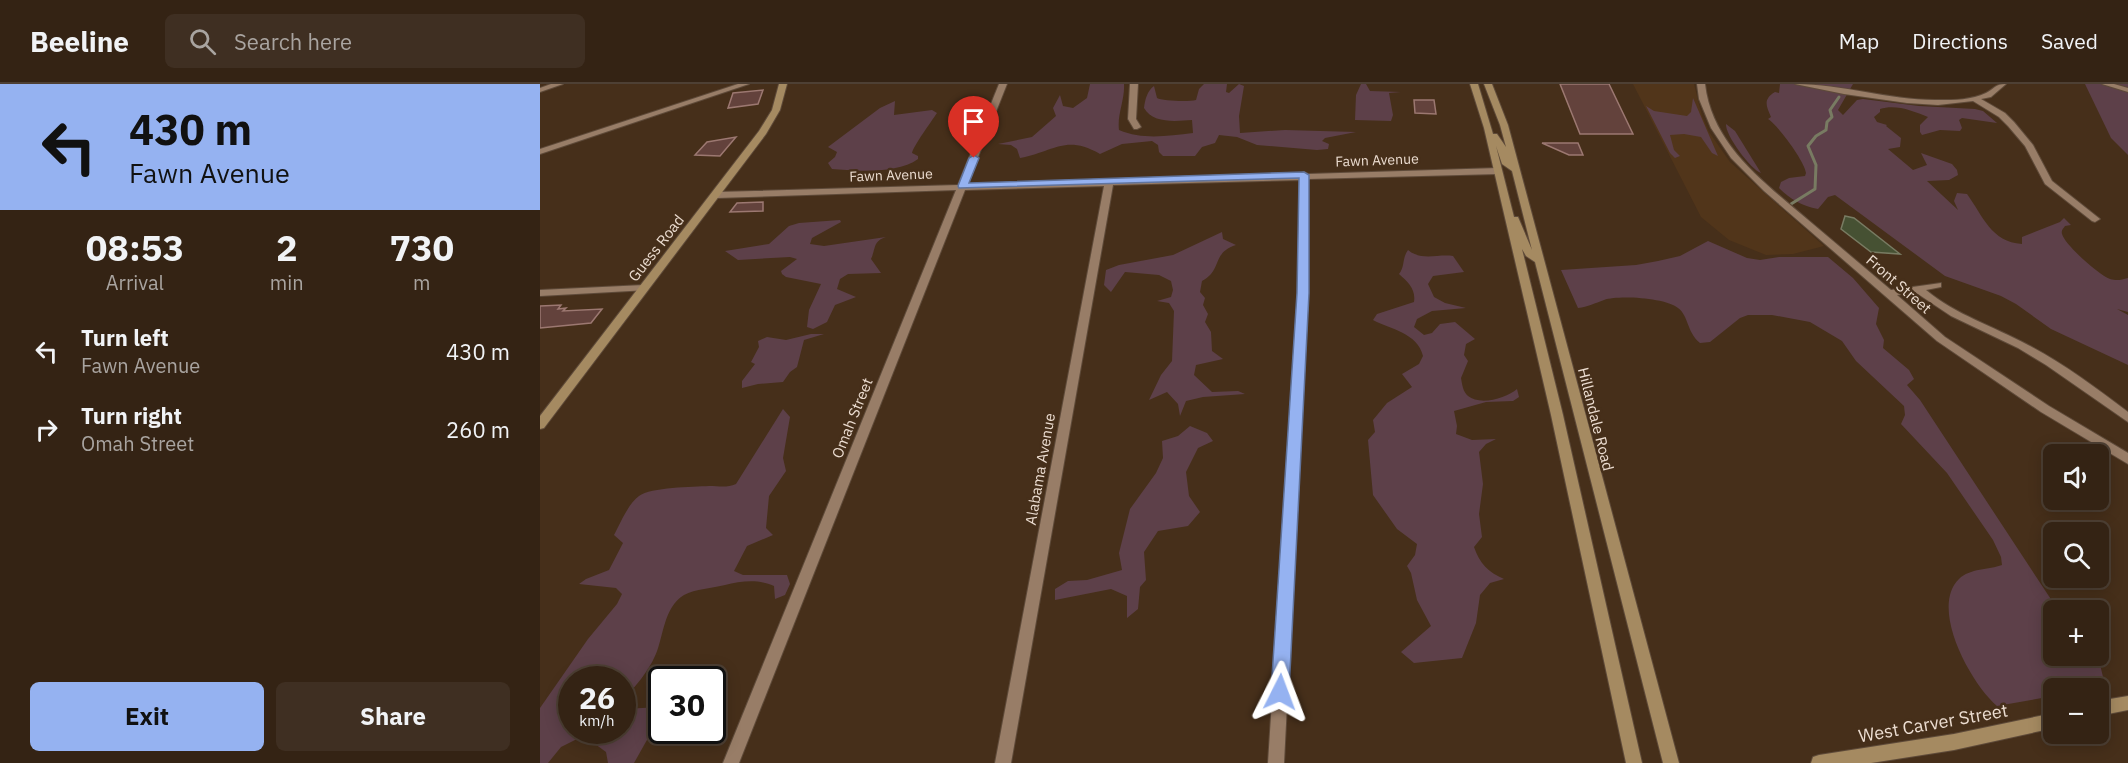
<!DOCTYPE html>
<html lang="en">
<head>
<meta charset="utf-8">
<style>
	:root { --surface:#342314; --page:#3f2f22; --text:#f1f3f6; --muted:#a9a4a0; --line:#4e4034; --accent:#95b2f1 }
	body { margin:0; font-family:"IBM Plex Sans",sans-serif; background:var(--page); color:var(--text); height:100vh; display:flex; flex-direction:column; font-size:22px; white-space:nowrap }
	* { box-sizing:border-box; margin:0 }
	p { font-size:20px; color:var(--muted) }
	.icon { flex:none; width:33px; height:33px; fill:none; stroke:currentColor; stroke-width:2; stroke-linecap:round; stroke-linejoin:round }
	.map { position:relative; flex:1; overflow:hidden }
	.drawer { display:flex; flex-direction:column; background:var(--surface); width:540px }
	.drawer>* { flex:none }
	.hud { background:#95b2f1; color:#111; overflow:hidden }
	.fabs { position:absolute; left:1503px; top:360px; display:grid; gap:12px }
	.fabs a { display:grid; place-items:center; width:66px; height:66px; border-radius:9px; background:var(--surface); box-shadow:0 3px 15px #0003,0 0 0 2px var(--line); font-size:30px }
	.speed { position:absolute; left:18px; top:582px; display:flex; gap:12px; font-size:30px; font-weight:700; text-align:center }
	.speed>* { display:grid; place-content:center; width:78px; height:78px; border-radius:50%; background:var(--surface); box-shadow:0 3px 15px #0003,0 0 0 2px var(--line); line-height:1 }
	.speed small { font-size:15px; font-weight:400 }
	.speed .limit { border:3px solid #111; border-radius:9px; background:#fff; color:#111 }
	.pin { position:absolute; display:grid; place-items:center; width:51px; height:51px; color:#fff; margin:-62px -26px; border-radius:50% 50% 50% 0; rotate:-45deg; box-shadow:0 0 6px #0007 }
	.pin .icon { rotate:45deg }
	.me { position:absolute; width:66px; margin:-33px; rotate:3deg; stroke-linejoin:round; filter:drop-shadow(0 0 4px #0008) }
	.turn { display:flex; align-items:center; gap:21px; height:126px; padding:0 30px; font-size:27px }
	.turn .icon { width:78px; height:78px; stroke-width:2.5 }
	.turn b { display:block; font-size:42px; line-height:51px }
	.eta { display:flex; justify-content:space-evenly; align-items:center; height:102px; text-align:center }
	.eta b { font-size:36px; font-weight:800; line-height:42px }
	.action { display:flex; gap:12px; margin-top:auto; padding:12px 30px }
	.action a { flex:1; height:69px; border-radius:9px; background:var(--accent); color:#111; font-size:24px; font-weight:800; line-height:69px; text-align:center }
	.action a+a { background:var(--page); color:var(--text) }
	ul { padding:0; list-style:none }
	li { display:flex; align-items:center; gap:18px; height:78px; padding:0 30px }
	li div { flex:1 }
	li b { display:block; font-size:22px }
	li em { font-style:normal }
	header { display:flex; align-items:center; gap:36px; box-sizing:border-box; height:84px; padding:0 30px; background:var(--surface); border-bottom:2px solid var(--line) }
	header strong { font-size:28px }
	nav { display:flex; gap:33px; margin-inline-start:auto; font-size:21px }
	.search { width:420px; height:54px; background:var(--page); display:flex; align-items:center; gap:15px; box-sizing:border-box; padding:0 21px; border-radius:9px; color:var(--muted); font-size:22px }
	main { display:flex; flex:1; min-height:0 }
	.map>svg:first-child { display:block }
	.built { fill:#51351a }
	.green { fill:#5d4049 }
	.water { fill:#465133; stroke:#787b62; stroke-width:1.5 }
	.lines { fill:none; stroke-linecap:round; stroke-linejoin:round }
	.stream { stroke:#787b62; stroke-width:3 }
	.building { fill:#63423c; stroke:#9c7871; stroke-width:1.5 }
	.street-casing { stroke:#5e4a39; stroke-width:2 }
	.secondary-casing { stroke:#5e4a39; stroke-width:2 }
	.street { fill:#987d67; fill-rule:evenodd }
	.secondary { fill:#a58a61; fill-rule:evenodd }
	.route { fill:#95b2f1; stroke:#61749d; stroke-width:1.5 }
	.labels { text-anchor:middle; dominant-baseline:central; stroke-width:5; stroke-linejoin:round; paint-order:stroke }
	.far-street-label { font-size:14px; fill:#ecddd1; stroke:#462f1a }
	.street-label { font-size:15px; fill:#ecddd1; stroke:#462f1a }
	.near-street-label { font-size:18px; fill:#ecddd1; stroke:#462f1a }
</style>
</head>
<body>
<header>
<strong>Beeline</strong>
<div class="search"><svg class="icon" aria-label="search" viewBox="0 0 24 24"><circle cx="10" cy="10" r="6"/><path d="M15 15l6 6"/></svg>Search here</div>
<nav><a>Map</a><a>Directions</a><a>Saved</a></nav>
</header>
<main>
<section class="drawer">
<div class="hud">
<div class="turn"><svg class="icon" aria-label="left" viewBox="0 0 24 24"><path d="M17 20v-9H6M10 6l-5 5 5 5"/></svg><div><b>430 m</b>Fawn Avenue</div></div>
</div>
<div class="eta">
<div><b>08:53</b><p>Arrival</p></div>
<div><b>2</b><p>min</p></div>
<div><b>730</b><p>m</p></div>
</div>
<ul>
<li><svg class="icon" aria-label="left" viewBox="0 0 24 24"><path d="M17 20v-9H6M10 6l-5 5 5 5"/></svg><div><b>Turn left</b><p>Fawn Avenue</p></div><em>430 m</em></li>
<li><svg class="icon" aria-label="right" viewBox="0 0 24 24"><path d="M7 20v-9h11M14 6l5 5-5 5"/></svg><div><b>Turn right</b><p>Omah Street</p></div><em>260 m</em></li>
</ul>
<div class="action"><a>Exit</a><a>Share</a></div>
</section>
<div class="map">
<svg width="1588" height="679" viewBox="0 0 1588 679">
	<rect width="100%" height="100%" fill="#462f1a"/>
	<!-- built -->
	<polygon class="built" points="1093,0 1154,0 1162,32 1169,48 1190,78 1284,162 1253,170 1226,171 1189,156 1161,133"/>
	<!-- green -->
	<g class="green">
		<path d="M550,0h34c1,16 -7,30 -5,46 24,10 48,6 74,3l-1,-13c-16,1 -39,4 -48,-12 1,-8 3,-17 10,-22l3,12c5,3 32,4 39,2l3,-11 5,-5h23l-1,8 3,1 10,-9 5,2 -5,30 1,17 45,-3 71,2 -31,6 -3,3 7,3 -1,5 -11,1 -60,-5 -20,-8 -18,-2 -4,8 -13,4 -7,9h-32l-4,-4 -1,-7 -6,-4 -30,3 -22,10c-35,-20 -46,-2 -80,4l-3,-9 -6,-4 -13,-1 34,-7 24,-21 -3,-8 7,-13 3,11 10,2 14,-10z"/>
		<polygon points="821,0 826,0 830,7 861,8 849,9 853,31 851,37 815,36 816,11"/>
		<path d="M1240,0h73l-15,26 5,5 14,-15 6,-1 56,7 56,3 8,2 14,12 -35,-5 -3,2 3,8 -2,3 -20,-1 -18,5 -2,-3v-7l8,-8c-15,-6 -32,-13 -48,-8v3l-6,5 3,5 10,3 -1,1 15,12 -1,9 -12,2 25,21 14,-5 -6,-12 31,11 5,6 1,5 -9,5 -22,1 31,29 -4,-9 3,-8 10,1c16,22 24,48 55,50v-7l38,-15 4,-4 7,7 -6,1c-2,3 -4,4 -3,8 3,11 37,41 48,45 7,2 11,1 18,-1v34l-11,-3 11,6v50l-77,-36 -35,-25 -15,-8 -56,-20 -110,-81 -7,2 -10,12c-16,-3 -28,-10 -39,-21l2,-6 8,-4 16,-2 1,-3c-1,-11 -28,-48 -38,-54l3,-2c-5,-11 -8,-18 4,-25l4,1z"/>
		<polygon points="1545,0 1588,0 1588,71 1571,54"/>
		<polygon points="1153,14 1178,72 1172,69 1161,53 1144,50 1130,51 1134,66 1140,72 1135,74 1130,69 1106,22 1114,27 1147,32 1151,28"/>
		<path d="M355,17l-1,14 38,-5 5,3c-6,9 -23,32 -25,40l6,3v3c-20,15 -63,12 -86,10l-4,-6 7,-6 2,-5 -9,-5 52,-39z"/>
		<path d="M1186,40l9,7 26,42c-10,-3 -36,-38 -35,-49z"/>
		<path d="M300,136l1,2 -29,16 -2,6 14,2 62,-9c-13,4 -10,11 -15,22l10,14 -33,1 -8,5 -3,10 19,8 -21,8 -8,17 -14,7 -6,-2 2,-17 12,-26 -35,-7 -4,-3 -1,-3 16,-12 -7,-2 -52,3 -13,-9 44,-7 20,-18 10,-3z"/>
		<path d="M682,148l1,7 13,6c-25,8 -13,25 -34,36l-2,11 5,6 -2,7 5,9 -3,8 6,10 1,19 11,8 -27,6 -2,10 18,17 26,-1 7,3 -42,3 -17,4 -6,15 -2,-12 -11,-12 -18,8 12,-25 11,-14 2,-50 -5,-8 -12,-2 14,-4 2,-7 -2,-9 -12,-6 -34,-3 -14,20 -7,-7 2,-15 13,-5 54,-10z"/>
		<path d="M1168,157l39,17 13,2 19,-3h49l25,21 26,30 -3,16 8,16 -1,8 26,22 5,9 -7,6 13,15 138,210h-4v46h44l5,21 -2,8 -13,3h-34l-1,8 -56,10c-26,-22 -68,-98 -38,-127 11,-11 30,-9 43,-14l-1,-8 -8,-17 -46,-67 -46,-49 4,-9 -1,-9 -48,-45 -14,-20 -32,-19 -38,-7h-24l-8,3 -30,24 -10,1c-14,-12 -11,-27 -22,-35 -12,-10 -59,-13 -74,-8 -9,3 -16,7 -26,8l-17,-38 75,-5 22,-4 22,-5z"/>
		<path d="M868,166c13,11 29,4 45,6l11,16 -31,4 -5,8 6,13 11,6 21,5 -34,3 -15,8 -3,8 10,8 8,-2 8,-9 15,-2 20,17 -9,5 -2,11 4,6 -7,17c1,6 2,14 7,18 12,10 39,2 49,-7l2,8 -6,4 -27,1 -32,9 3,15 -1,8 16,6 24,-1 -10,5 -7,8 4,32 -4,30 3,23 -8,10c6,17 14,25 30,32l-14,4 -10,12 -4,28 -14,35 -48,5 -13,-11 30,-26 -14,-26 -6,-27 -4,-7 8,-11 2,-11 -20,-15 -24,-34 -5,-55 7,-8 -2,-12 14,-17 25,-16 -10,-13 17,-10 4,-8c-5,-23 -33,-27 -50,-36l4,-6 37,-12c2,-13 -6,-20 -15,-28 6,-7 3,-16 9,-24z"/>
		<polygon points="271,250 284,250 264,256 257,283 250,288 243,298 218,300 202,304 202,297 215,280 211,278 219,263 218,257 227,253 246,256"/>
		<path d="M243,325l7,8 -7,41 3,13 -17,25 -3,32 7,7 -26,11 -13,25 9,4h44l3,9 -5,11 -10,4 -1,-13c-15,-7 -33,-5 -49,-1 -12,3 -30,4 -41,10 -21,13 -20,41 -29,61 -7,16 -20,31 -32,44l-1,-20h-50v50h50l1,-21 38,-2v8l-27,48h-26l-2,-11 -15,-11 -12,-3 -18,9 -13,16h-8v-55l48,-69 29,-35 5,-10 -6,-6 -37,-4 7,-5 23,-9 14,-27 -9,-8c6,-11 14,-31 25,-39 12,-9 54,-9 70,-10 10,0 18,2 27,-2z"/>
		<polygon points="650,342 667,349 673,357 658,364 646,388 649,412 660,428 648,442 618,447 604,468 606,496 600,503 598,525 587,534 587,512 571,505 515,516 515,505 528,497 547,496 582,486 579,469 590,425 616,389 623,374 622,357 638,352"/>
	</g>
	<!-- water -->
	<polygon class="water" points="1305,132 1314,134 1360,170 1331,168 1301,145"/>
	<g class="lines">
		<!-- stream -->
		<polyline class="stream" points="1251,120 1275,105 1276,81 1268,62 1276,52 1286,46 1287,38 1292,33 1290,26 1299,13"/>
	</g>
	<!-- building -->
	<g class="building">
		<polygon points="1020,0 1069,0 1093,50 1040,50"/>
		<polygon points="223,6 218,20 188,24 193,9"/>
		<polygon points="874,16 894,16 896,30 875,29"/>
		<polygon points="196,53 180,72 155,71 167,58"/>
		<polygon points="1002,59 1038,59 1043,71 1029,71"/>
		<polygon points="223,118 223,127 190,128 197,119"/>
		<polygon points="21,221 18,225 26,224 23,227 62,225 51,239 0,244 0,222"/>
	</g>
	<g class="lines">
		<!-- street casing -->
		<g class="street-casing">
			<g id="street">
				<polygon points="11,0 23,0 0,8 0,4"/>
				<polygon points="198,0 209,0 0,70 0,65"/>
				<polygon points="459,0 467,0 427,101 760,90 764,88 768,90 958,84 962,87 958,90 768,95 768,209 744,679 728,679 758,209 760,96 573,101 471,679 455,679 564,102 425,106 199,679 183,679 416,106 177,114 173,111 177,108 418,101"/>
				<polygon points="590,0 598,0 596,35 601,43 597,45 594,45 588,35"/>
				<path d="M1157,0h8c7,61 59,98 102,135 28,24 56,47 84,71l50,-7v4l-15,3c30,25 67,36 102,55 35,18 68,43 100,67v10l-82,-57 -28,-17 -67,-32 -36,-24 -18,3 48,42 104,69 79,47v11l-87,-52 -104,-71 -173,-150 -33,-33 -20,-30 -12,-29z"/>
				<path d="M1255,0c49,0 96,17 144,16 15,0 33,0 47,-7 8,-4 9,-9 20,-9l-15,13 -10,2 24,14 9,9 19,23 19,36 48,38 -5,3 -3,-1 -47,-37 -20,-38 -17,-20 -9,-9 -26,-16 -35,4 -31,-2 -63,-9z"/>
				<polygon points="1562,0 1574,0 1588,4 1588,8"/>
				<polygon points="104,201 108,202 108,206 0,212 0,206"/>
			</g>
		</g>
		<!-- secondary casing -->
		<g class="secondary-casing">
			<g id="secondary">
				<polygon points="239,0 247,0 240,26 226,50 4,344 0,345 0,332 219,47 232,26"/>
				<path d="M930,0h8l15,50h4l9,13 -6,-22 -16,-41h8l16,41 171,638h-16l-128,-501 -9,-6 -4,-7 41,166 79,348h-16l-75,-348 -67,-287zM956,62l6,18 10,7 20,79 -14,-33h-4z"/>
				<polygon points="1588,612 1588,626 1558,632 1558,617"/>
				<polygon points="1514,629 1514,644 1414,666 1331,679 1271,679 1273,673 1279,671 1414,650"/>
			</g>
		</g>
		<!-- street -->
		<use href="#street" class="street"/>
		<!-- secondary -->
		<use href="#secondary" class="secondary"/>
	</g>
	<!-- route -->
	<polygon class="route" points="434,71 439,74 429,99 764,88 769,91 769,209 749,608 746,614 740,616 734,614 731,608 757,209 759,94 419,104 418,102 429,74"/>
	<g class="labels">
		<!-- far-street labels -->
		<g class="far-street-label">
			<text transform="translate(837 76) rotate(-2)">Fawn Avenue</text>
			<text transform="translate(351 91) rotate(-2)">Fawn Avenue</text>
		</g>
		<!-- street labels -->
		<g class="street-label">
			<text transform="translate(116 164) rotate(-52)">Guess Road</text>
			<text transform="translate(1359 200) rotate(41)">Front Street</text>
			<text transform="translate(312 334) rotate(-68)">Omah Street</text>
			<text transform="translate(1056 335) rotate(76)">Hillandale Road</text>
			<text transform="translate(500 385) rotate(-80)">Alabama Avenue</text>
		</g>
		<!-- near-street labels -->
		<g class="near-street-label">
			<text transform="translate(1393 639) rotate(-10)">West Carver Street</text>
		</g>
	</g>
</svg>
<div class="fabs">
<a><svg class="icon" aria-label="sound" viewBox="0 0 24 24"><path d="M4 9h4l5-4v14l-5-4H4zM17 9q2 3 0 6"/></svg></a>
<a><svg class="icon" aria-label="search" viewBox="0 0 24 24"><circle cx="10" cy="10" r="6"/><path d="M15 15l6 6"/></svg></a>
<a>+</a>
<a>−</a>
</div>
<div class="speed"><div>26<small>km/h</small></div><div class="limit">30</div></div>
<div class="pin" style="left:434px;top:74px;background:#d93025"><svg class="icon" aria-label="arrive" viewBox="0 0 24 24"><path d="M6 21V4h12l-3 4 3 4H6"/></svg></div>
<svg class="me" style="left:740px;top:608px" viewBox="-20 -20 40 40"><path d="M0-17L14 15 0 8-14 15z" fill="#95b2f1" stroke="#fff" stroke-width="4"/></svg>
</div>
</main>
</body>
</html>
